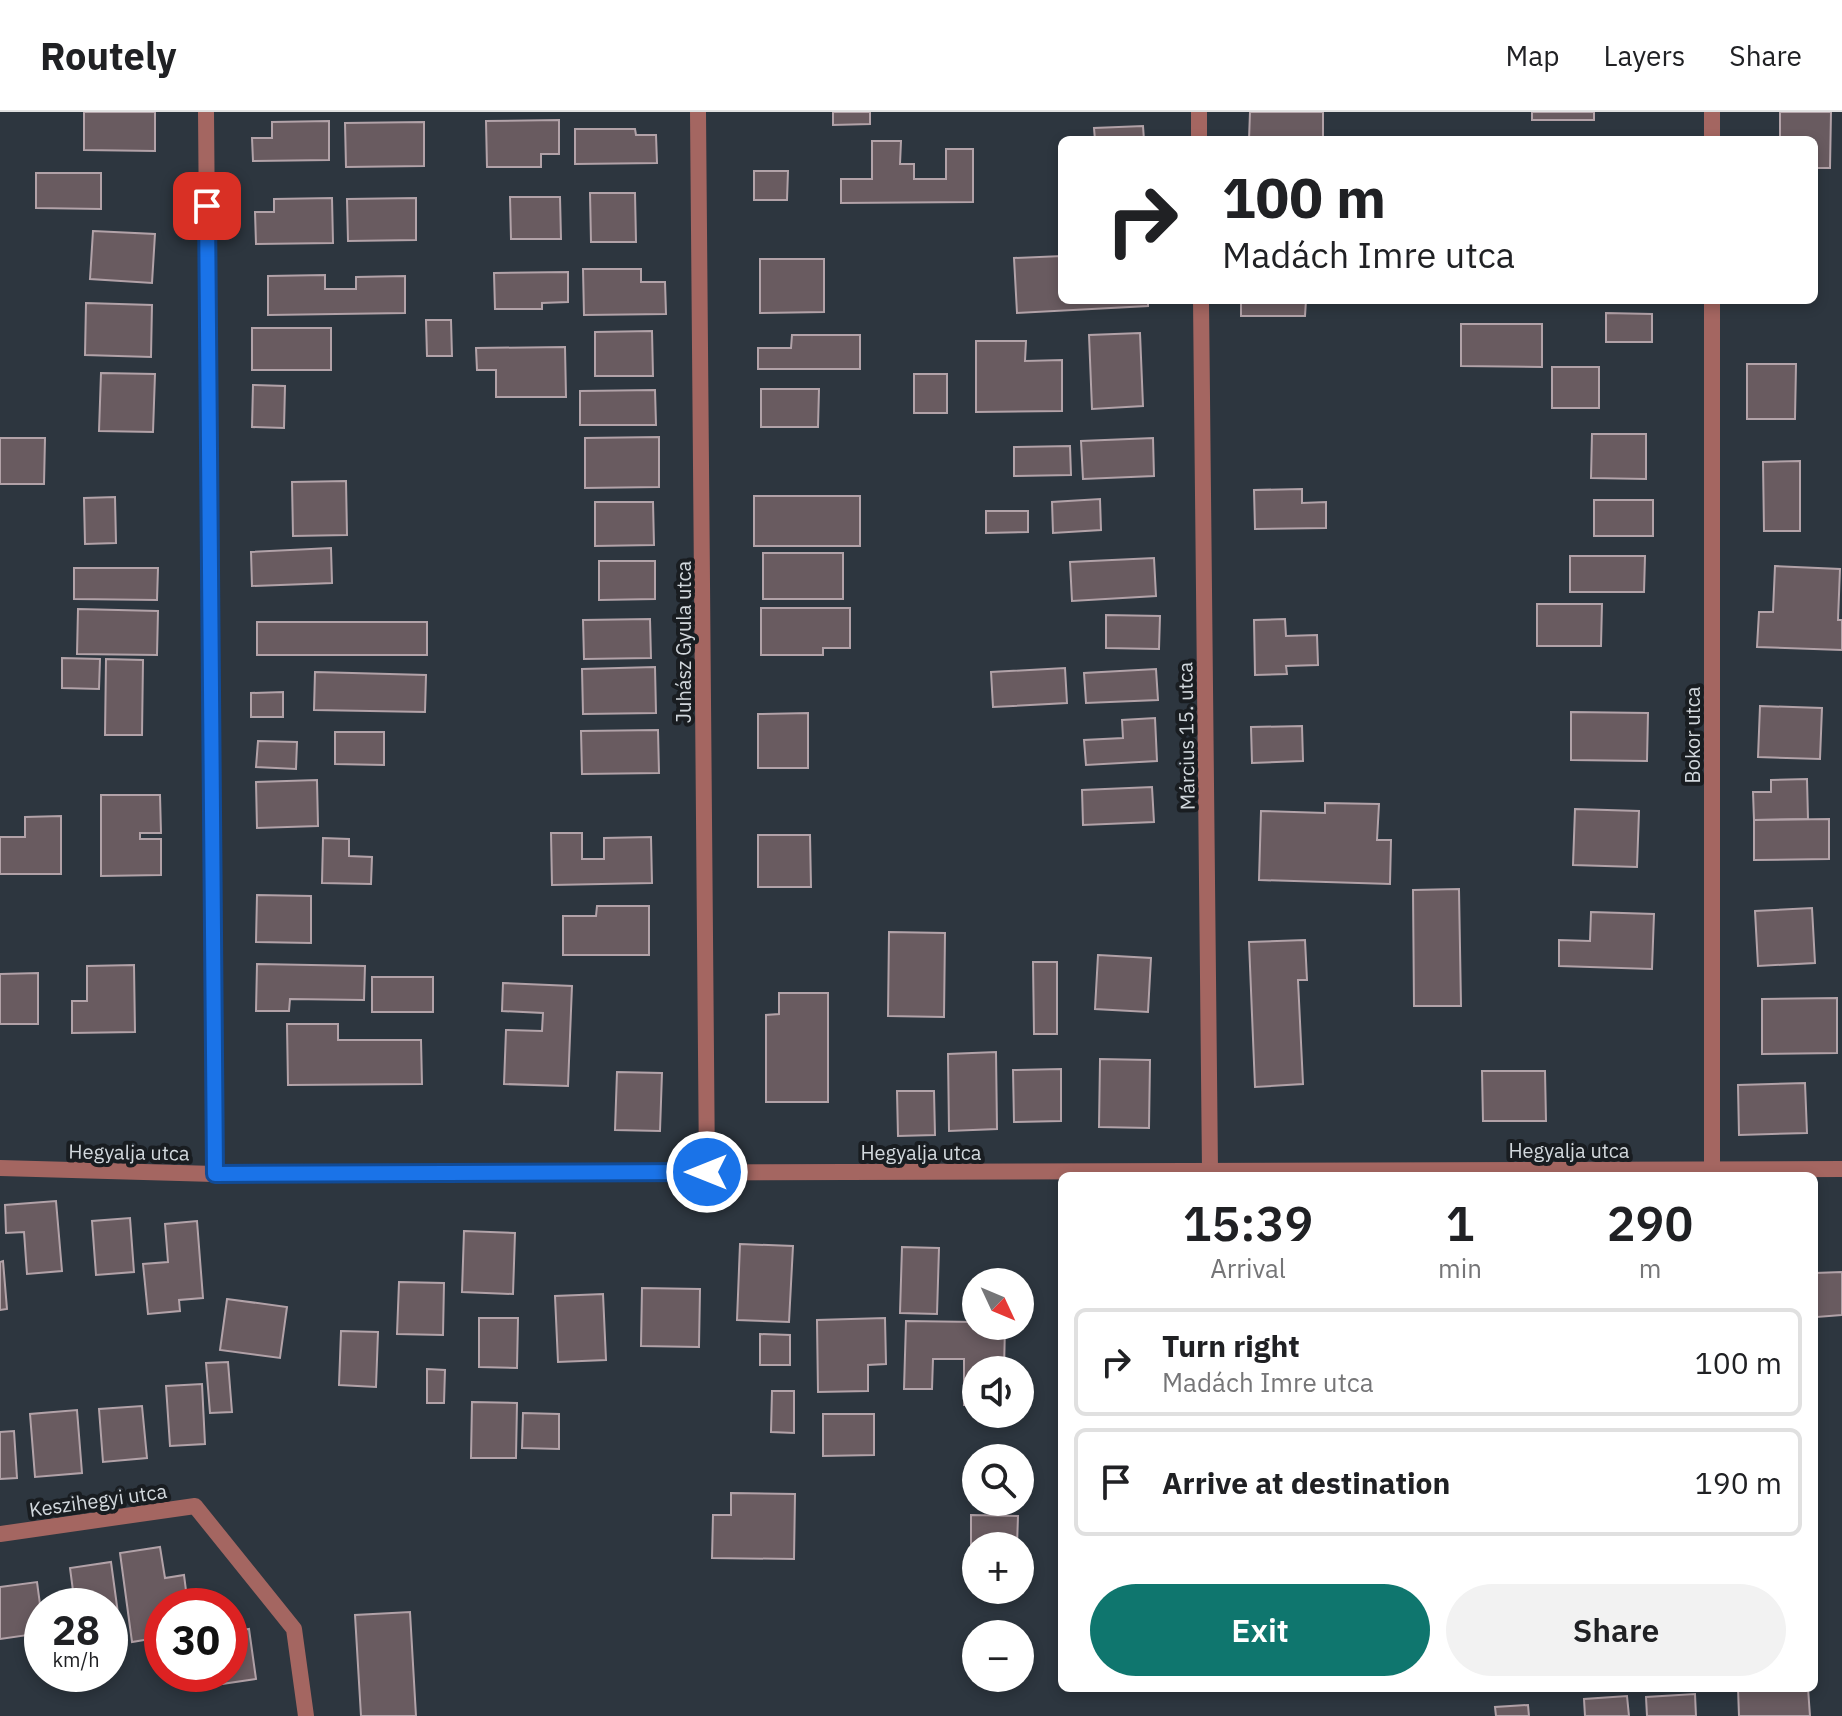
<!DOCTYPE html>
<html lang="en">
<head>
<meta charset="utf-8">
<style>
	:root { --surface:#fff; --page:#f2f2f2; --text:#202124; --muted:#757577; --line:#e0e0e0; --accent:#0f766e }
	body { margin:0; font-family:"IBM Plex Sans",sans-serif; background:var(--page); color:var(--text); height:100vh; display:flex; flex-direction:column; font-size:30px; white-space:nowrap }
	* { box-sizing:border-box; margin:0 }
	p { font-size:26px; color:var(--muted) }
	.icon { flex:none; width:44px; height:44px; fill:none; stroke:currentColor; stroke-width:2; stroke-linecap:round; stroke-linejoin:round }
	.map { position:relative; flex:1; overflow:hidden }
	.details { position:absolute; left:1058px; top:1060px; width:760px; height:520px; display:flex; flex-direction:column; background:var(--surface); border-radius:12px; box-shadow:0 4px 12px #0003 }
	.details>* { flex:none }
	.hud { position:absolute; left:1058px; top:24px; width:760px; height:168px; border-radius:12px; box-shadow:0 4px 12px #0003; background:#fff; color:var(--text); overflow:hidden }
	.needle { width:52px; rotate:134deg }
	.buttons { position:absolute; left:962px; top:1156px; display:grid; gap:16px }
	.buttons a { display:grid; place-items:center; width:72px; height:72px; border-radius:50%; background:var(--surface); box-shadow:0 4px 12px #0003; font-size:40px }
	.speed { position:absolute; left:24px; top:1476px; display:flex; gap:16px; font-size:40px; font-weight:700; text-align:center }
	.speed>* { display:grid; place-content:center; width:104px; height:104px; border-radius:50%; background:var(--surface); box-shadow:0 4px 12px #0003; line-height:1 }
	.speed small { font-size:20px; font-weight:400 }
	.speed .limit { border:12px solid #d22; background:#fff; color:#111 }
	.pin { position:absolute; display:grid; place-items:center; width:68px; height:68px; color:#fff; margin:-34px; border-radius:16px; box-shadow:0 4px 12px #0006 }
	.me { position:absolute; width:88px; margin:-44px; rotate:270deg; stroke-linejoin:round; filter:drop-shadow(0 0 6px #0008) }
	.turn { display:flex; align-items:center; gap:28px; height:168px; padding:0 32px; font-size:36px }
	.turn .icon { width:104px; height:104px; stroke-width:2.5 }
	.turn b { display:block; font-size:56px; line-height:68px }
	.eta { display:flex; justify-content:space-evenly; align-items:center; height:136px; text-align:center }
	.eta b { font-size:48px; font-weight:600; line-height:56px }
	.button { display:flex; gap:16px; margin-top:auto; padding:16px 32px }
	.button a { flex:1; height:92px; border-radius:48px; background:var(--accent); color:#fff; font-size:32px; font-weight:600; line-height:92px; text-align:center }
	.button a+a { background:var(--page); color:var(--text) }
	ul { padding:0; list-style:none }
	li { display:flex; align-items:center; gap:24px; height:108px; margin:0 16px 12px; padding:0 16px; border:4px solid var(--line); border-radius:12px }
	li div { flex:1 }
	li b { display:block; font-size:30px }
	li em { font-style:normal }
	header { display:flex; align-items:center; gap:48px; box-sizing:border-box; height:112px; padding:0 40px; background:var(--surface); border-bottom:2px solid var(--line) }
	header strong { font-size:38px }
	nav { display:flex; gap:44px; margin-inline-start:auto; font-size:28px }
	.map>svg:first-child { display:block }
	.building { fill:#695b60; stroke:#b2a2a8; stroke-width:2 }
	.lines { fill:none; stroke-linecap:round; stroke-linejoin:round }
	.minor { stroke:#a46661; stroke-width:16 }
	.route-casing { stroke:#114b97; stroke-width:20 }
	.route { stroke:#1a73e8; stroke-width:14 }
	.labels { text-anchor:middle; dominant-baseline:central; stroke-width:8; stroke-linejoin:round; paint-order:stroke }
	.street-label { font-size:20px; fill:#d2d8dd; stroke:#191d21 }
</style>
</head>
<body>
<header>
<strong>Routely</strong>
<nav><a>Map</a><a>Layers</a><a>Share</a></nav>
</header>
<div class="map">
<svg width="1842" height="1604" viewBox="0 0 1842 1604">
	<rect width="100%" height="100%" fill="#2d363f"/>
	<!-- building -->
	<g class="building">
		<polygon points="84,0 155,0 155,39 84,38"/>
		<polygon points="833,0 870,0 870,12 833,13"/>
		<polygon points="1250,0 1323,0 1323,28 1249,28"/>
		<rect x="1532" y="0" width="62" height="8"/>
		<polygon points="1780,0 1831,0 1830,56 1814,56 1814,28 1780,28"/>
		<polygon points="559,8 559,42 541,42 541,55 487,55 486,9"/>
		<polygon points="329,9 329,48 253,49 252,26 272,26 272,10"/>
		<polygon points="424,10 424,54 346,55 345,11"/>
		<polygon points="1143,14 1144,28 1095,28 1094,16"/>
		<polygon points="575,17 635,17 636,23 656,23 657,51 575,52"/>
		<polygon points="872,29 901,29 900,52 914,52 914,67 946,67 946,37 973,37 973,90 841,91 841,67 872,67"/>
		<polygon points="754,59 788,59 787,88 754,88"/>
		<polygon points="36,61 101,61 101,97 36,96"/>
		<polygon points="590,81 635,81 636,130 591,130"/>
		<polygon points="510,85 560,85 561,127 511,127"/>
		<polygon points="332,86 333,131 256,132 255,100 274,100 274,87"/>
		<polygon points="416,86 416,128 348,129 347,87"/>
		<polygon points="93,119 155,122 152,171 90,167"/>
		<polygon points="1062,144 1062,188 1148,188 1148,194 1017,201 1014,146"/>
		<polygon points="760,147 824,147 824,200 760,201"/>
		<polygon points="583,157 641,157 641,170 665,170 666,202 584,203"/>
		<polygon points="568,160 568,190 542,191 542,197 495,197 494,161"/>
		<polygon points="325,163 325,177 356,177 356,165 405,164 405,201 268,203 268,164"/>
		<polygon points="1241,188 1306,188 1305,204 1241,204"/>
		<polygon points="86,191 152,193 151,245 85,243"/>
		<polygon points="1606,201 1652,202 1652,230 1606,230"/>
		<polygon points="426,208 451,208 452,244 427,244"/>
		<polygon points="1461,212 1542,212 1542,255 1461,254"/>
		<rect x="252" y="216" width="79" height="42"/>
		<polygon points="652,219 653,264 595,264 595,220"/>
		<polygon points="1140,221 1143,294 1092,297 1089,223"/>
		<polygon points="792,223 860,223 860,257 758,257 758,236 791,236"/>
		<polygon points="976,229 1026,229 1025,249 1062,248 1062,299 976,300"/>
		<polygon points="565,235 566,285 496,285 496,258 477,258 476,236"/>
		<polygon points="1747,252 1796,252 1795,307 1747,307"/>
		<rect x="1552" y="255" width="47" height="41"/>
		<polygon points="101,261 155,262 153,320 99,319"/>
		<rect x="914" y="262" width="33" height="39"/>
		<polygon points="253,273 285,274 284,316 252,315"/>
		<polygon points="761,277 819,277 818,315 761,315"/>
		<polygon points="655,278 656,313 580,313 580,279"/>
		<polygon points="1592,322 1646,322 1646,367 1591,366"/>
		<polygon points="659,325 659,375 585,376 585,326"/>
		<polygon points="0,326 45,326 44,372 0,372"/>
		<polygon points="1153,326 1154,364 1083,367 1081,329"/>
		<polygon points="1070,334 1071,363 1014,364 1014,335"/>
		<polygon points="1800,349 1800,419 1764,419 1763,350"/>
		<polygon points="346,369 347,423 293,424 292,370"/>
		<polygon points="1302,377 1302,391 1326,390 1326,416 1255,417 1254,378"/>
		<rect x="754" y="384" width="106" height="50"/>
		<polygon points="115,385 116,431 85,432 84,386"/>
		<polygon points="1100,387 1101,418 1053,421 1052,390"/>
		<rect x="1594" y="388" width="59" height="36"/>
		<polygon points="595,390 653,390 654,433 595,434"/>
		<polygon points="986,399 1028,399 1028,420 986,421"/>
		<polygon points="331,436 332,471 252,474 251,440"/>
		<rect x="763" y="441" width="80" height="46"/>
		<polygon points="1570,444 1645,444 1644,480 1570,480"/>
		<polygon points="1154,446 1156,484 1072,489 1070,450"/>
		<polygon points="599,449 655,449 655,487 599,488"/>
		<polygon points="1775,454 1840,457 1838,508 1842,508 1842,538 1757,535 1759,500 1773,500"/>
		<polygon points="74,456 158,456 157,488 74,487"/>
		<polygon points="1537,492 1602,492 1601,534 1537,534"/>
		<polygon points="761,496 850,496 850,536 823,536 823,543 761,543"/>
		<polygon points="78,497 158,499 157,543 77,542"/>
		<polygon points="1106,503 1160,504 1159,537 1106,536"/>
		<polygon points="650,507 651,546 584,547 583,508"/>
		<polygon points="1285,507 1286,524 1317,523 1318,553 1286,554 1287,562 1255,563 1254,508"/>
		<rect x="257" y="510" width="170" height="33"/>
		<polygon points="62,546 100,547 99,577 62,576"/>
		<polygon points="106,547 143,548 142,623 105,623"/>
		<polygon points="655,555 656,601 583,602 582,557"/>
		<polygon points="1065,556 1067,591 993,595 991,560"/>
		<polygon points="1156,557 1158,588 1086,591 1084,561"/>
		<polygon points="315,560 426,563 425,600 314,598"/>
		<polygon points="283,580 283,605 251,605 251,581"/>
		<polygon points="1760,594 1822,596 1820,647 1758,645"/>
		<polygon points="1571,600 1648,601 1647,649 1571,648"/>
		<polygon points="808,601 808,656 758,656 758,602"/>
		<polygon points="1155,606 1157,649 1086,653 1084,628 1123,626 1122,608"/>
		<polygon points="1302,614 1303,649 1252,651 1251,615"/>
		<polygon points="658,618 659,661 582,662 581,619"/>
		<polygon points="335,620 384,620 384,653 335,652"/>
		<polygon points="258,629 297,630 296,657 256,655"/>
		<polygon points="1807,667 1808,707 1754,708 1753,680 1771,680 1771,668"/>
		<polygon points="317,668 318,714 257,716 256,670"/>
		<polygon points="1152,675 1154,710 1083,713 1082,678"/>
		<polygon points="101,683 160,683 161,721 140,721 140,727 161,727 161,763 101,764"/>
		<polygon points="1325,691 1379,692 1377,728 1391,728 1390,772 1259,768 1261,699 1325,701"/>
		<polygon points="1575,697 1639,699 1637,755 1573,753"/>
		<polygon points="61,704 61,762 0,762 0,725 25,725 25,705"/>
		<polygon points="1829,707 1829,747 1754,748 1754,708"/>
		<polygon points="551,721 582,721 582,747 604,747 604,726 651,725 652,771 552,773"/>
		<polygon points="758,723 810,723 811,775 758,775"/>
		<polygon points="323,726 349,727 349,744 372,745 371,772 322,771"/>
		<polygon points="1459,777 1461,894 1414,894 1413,778"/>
		<polygon points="257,783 311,784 311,831 256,830"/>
		<polygon points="597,794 649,794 649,843 563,843 563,804 596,804"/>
		<polygon points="1812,796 1815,851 1758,854 1755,799"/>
		<polygon points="1591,800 1654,802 1652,857 1559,854 1559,828 1590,829"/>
		<polygon points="889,820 945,821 944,905 888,904"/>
		<polygon points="1305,828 1307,868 1298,868 1303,972 1255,975 1249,830"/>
		<polygon points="1098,843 1151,846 1148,900 1095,897"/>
		<polygon points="1033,850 1057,850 1057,922 1034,922"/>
		<polygon points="257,852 365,854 364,888 290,887 289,899 256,899"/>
		<polygon points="134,853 135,920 72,921 72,889 87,889 87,854"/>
		<polygon points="38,861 38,912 0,912 0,862"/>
		<rect x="372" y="865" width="61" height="35"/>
		<polygon points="503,871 572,874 568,974 504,972 506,918 542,919 543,901 502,899"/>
		<polygon points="779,881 828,881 828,990 766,990 766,903 779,902"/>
		<polygon points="1837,886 1837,941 1762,942 1762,887"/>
		<polygon points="287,912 338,912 338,928 421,928 422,972 288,973"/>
		<polygon points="996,940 997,1017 949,1019 948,942"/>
		<polygon points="1100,947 1150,948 1149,1016 1099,1015"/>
		<polygon points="1061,957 1061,1009 1014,1010 1013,958"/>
		<polygon points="1482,959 1545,959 1546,1009 1483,1009"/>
		<polygon points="617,960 662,961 660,1019 615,1018"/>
		<polygon points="1805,971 1807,1021 1739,1023 1738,973"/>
		<polygon points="897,979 934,979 935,1023 898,1024"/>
		<polygon points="56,1089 62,1159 27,1162 24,1120 6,1121 5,1093"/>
		<polygon points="130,1106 134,1160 96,1163 92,1109"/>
		<polygon points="197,1109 203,1186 179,1188 180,1199 148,1202 143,1152 168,1150 165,1112"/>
		<polygon points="464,1119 515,1121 513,1182 462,1180"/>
		<polygon points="740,1132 793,1134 789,1210 737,1208"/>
		<polygon points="902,1135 939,1136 937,1202 900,1201"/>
		<polygon points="3,1149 7,1197 0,1198 0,1150"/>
		<polygon points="1842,1160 1842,1203 1817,1205 1815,1161"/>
		<polygon points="399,1170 444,1171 443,1223 397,1222"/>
		<polygon points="642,1176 700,1177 699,1235 641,1234"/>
		<polygon points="603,1182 606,1248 558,1250 555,1184"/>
		<polygon points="227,1187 287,1195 280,1246 220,1238"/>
		<polygon points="479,1206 518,1206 517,1256 479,1255"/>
		<polygon points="885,1206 886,1252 868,1253 868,1279 818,1280 817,1208"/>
		<polygon points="906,1209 976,1210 976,1214 1005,1214 1004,1258 976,1258 976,1293 964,1293 964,1247 933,1247 932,1277 904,1277"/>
		<polygon points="341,1219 378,1220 376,1275 339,1273"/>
		<polygon points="760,1222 790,1223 790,1253 760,1253"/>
		<polygon points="228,1250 232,1300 210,1301 206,1251"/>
		<polygon points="427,1257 445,1258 444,1291 427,1291"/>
		<polygon points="202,1272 205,1332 170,1334 166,1274"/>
		<polygon points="772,1279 794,1279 794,1321 771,1320"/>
		<polygon points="472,1290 517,1291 516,1346 471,1346"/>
		<polygon points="142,1294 147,1346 103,1350 99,1297"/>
		<polygon points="77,1298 82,1361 35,1365 30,1302"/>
		<polygon points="523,1301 559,1302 559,1337 522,1336"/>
		<polygon points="823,1302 874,1302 874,1343 823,1344"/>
		<polygon points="14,1319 17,1366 0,1367 0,1320"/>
		<polygon points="731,1381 795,1382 794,1447 712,1446 713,1403 731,1403"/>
		<polygon points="971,1403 1018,1404 1017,1434 976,1434 976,1446 971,1446"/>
		<polygon points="160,1435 165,1466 184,1463 188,1494 162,1494 162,1525 132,1530 120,1441"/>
		<polygon points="111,1450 120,1516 110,1518 110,1494 75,1494 70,1456"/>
		<polygon points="37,1470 42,1507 42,1521 0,1527 0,1475"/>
		<polygon points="410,1500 416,1604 361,1604 355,1503"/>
		<polygon points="249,1517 256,1567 208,1574 206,1562 230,1562 230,1520"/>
		<polygon points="1738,1576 1808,1576 1810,1604 1739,1604"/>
		<polygon points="1695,1582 1696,1604 1647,1604 1646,1585"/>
		<polygon points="1627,1584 1629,1604 1585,1604 1584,1587"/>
		<polygon points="1528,1593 1529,1604 1496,1604 1495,1595"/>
	</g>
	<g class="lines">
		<!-- minor -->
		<g class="minor">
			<polyline points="206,0 215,1062"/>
			<polyline points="698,0 707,1060"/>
			<polyline points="1199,0 1199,28"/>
			<polyline points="1712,28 1712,0"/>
			<polyline points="1201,188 1210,1059"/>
			<polyline points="0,1056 215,1062 1842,1057"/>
			<polyline points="1712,1058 1712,188"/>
			<polyline points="0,1422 195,1394 294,1517 306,1604"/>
		</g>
	</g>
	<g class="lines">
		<!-- route casing -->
		<g class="route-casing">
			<polyline id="route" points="207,94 215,1062 707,1060"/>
		</g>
		<!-- route -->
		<use href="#route" class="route"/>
	</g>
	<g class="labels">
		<!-- street labels -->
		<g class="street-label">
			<text transform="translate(683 530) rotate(-90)">Juhász Gyula utca</text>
			<text transform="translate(1692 623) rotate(-90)">Bokor utca</text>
			<text transform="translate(1186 624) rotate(-91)">Március 15. utca</text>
			<text x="1569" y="1038">Hegyalja utca</text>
			<text transform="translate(129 1040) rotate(1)">Hegyalja utca</text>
			<text x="921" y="1040">Hegyalja utca</text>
			<text transform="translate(98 1388) rotate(-8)">Keszihegyi utca</text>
		</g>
	</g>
</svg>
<div class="buttons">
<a><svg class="needle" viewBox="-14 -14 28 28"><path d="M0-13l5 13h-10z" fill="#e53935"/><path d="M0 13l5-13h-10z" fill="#757577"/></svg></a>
<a><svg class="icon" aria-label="sound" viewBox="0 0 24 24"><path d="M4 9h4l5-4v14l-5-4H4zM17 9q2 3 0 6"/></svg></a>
<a><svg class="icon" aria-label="search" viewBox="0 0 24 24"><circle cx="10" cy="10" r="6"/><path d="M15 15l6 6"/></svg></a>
<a>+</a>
<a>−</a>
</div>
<div class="speed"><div>28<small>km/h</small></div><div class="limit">30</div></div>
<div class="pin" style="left:207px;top:94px;background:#d93025"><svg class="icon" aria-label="arrive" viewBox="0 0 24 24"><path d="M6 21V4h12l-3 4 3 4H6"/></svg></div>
<svg class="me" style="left:707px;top:1060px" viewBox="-20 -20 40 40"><circle r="17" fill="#1a73e8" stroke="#fff" stroke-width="3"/><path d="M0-11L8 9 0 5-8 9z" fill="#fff"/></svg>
<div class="hud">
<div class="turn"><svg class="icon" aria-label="right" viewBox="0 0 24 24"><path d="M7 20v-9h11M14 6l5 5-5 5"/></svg><div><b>100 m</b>Madách Imre utca</div></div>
</div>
<section class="details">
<div class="eta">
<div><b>15:39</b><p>Arrival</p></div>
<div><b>1</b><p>min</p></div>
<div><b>290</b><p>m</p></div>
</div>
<ul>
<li><svg class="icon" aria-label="right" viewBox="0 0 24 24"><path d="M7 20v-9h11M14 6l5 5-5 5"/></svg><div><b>Turn right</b><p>Madách Imre utca</p></div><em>100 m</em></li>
<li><svg class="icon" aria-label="arrive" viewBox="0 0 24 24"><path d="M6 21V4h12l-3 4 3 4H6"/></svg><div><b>Arrive at destination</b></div><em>190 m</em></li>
</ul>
<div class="button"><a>Exit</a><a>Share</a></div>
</section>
</div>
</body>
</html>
